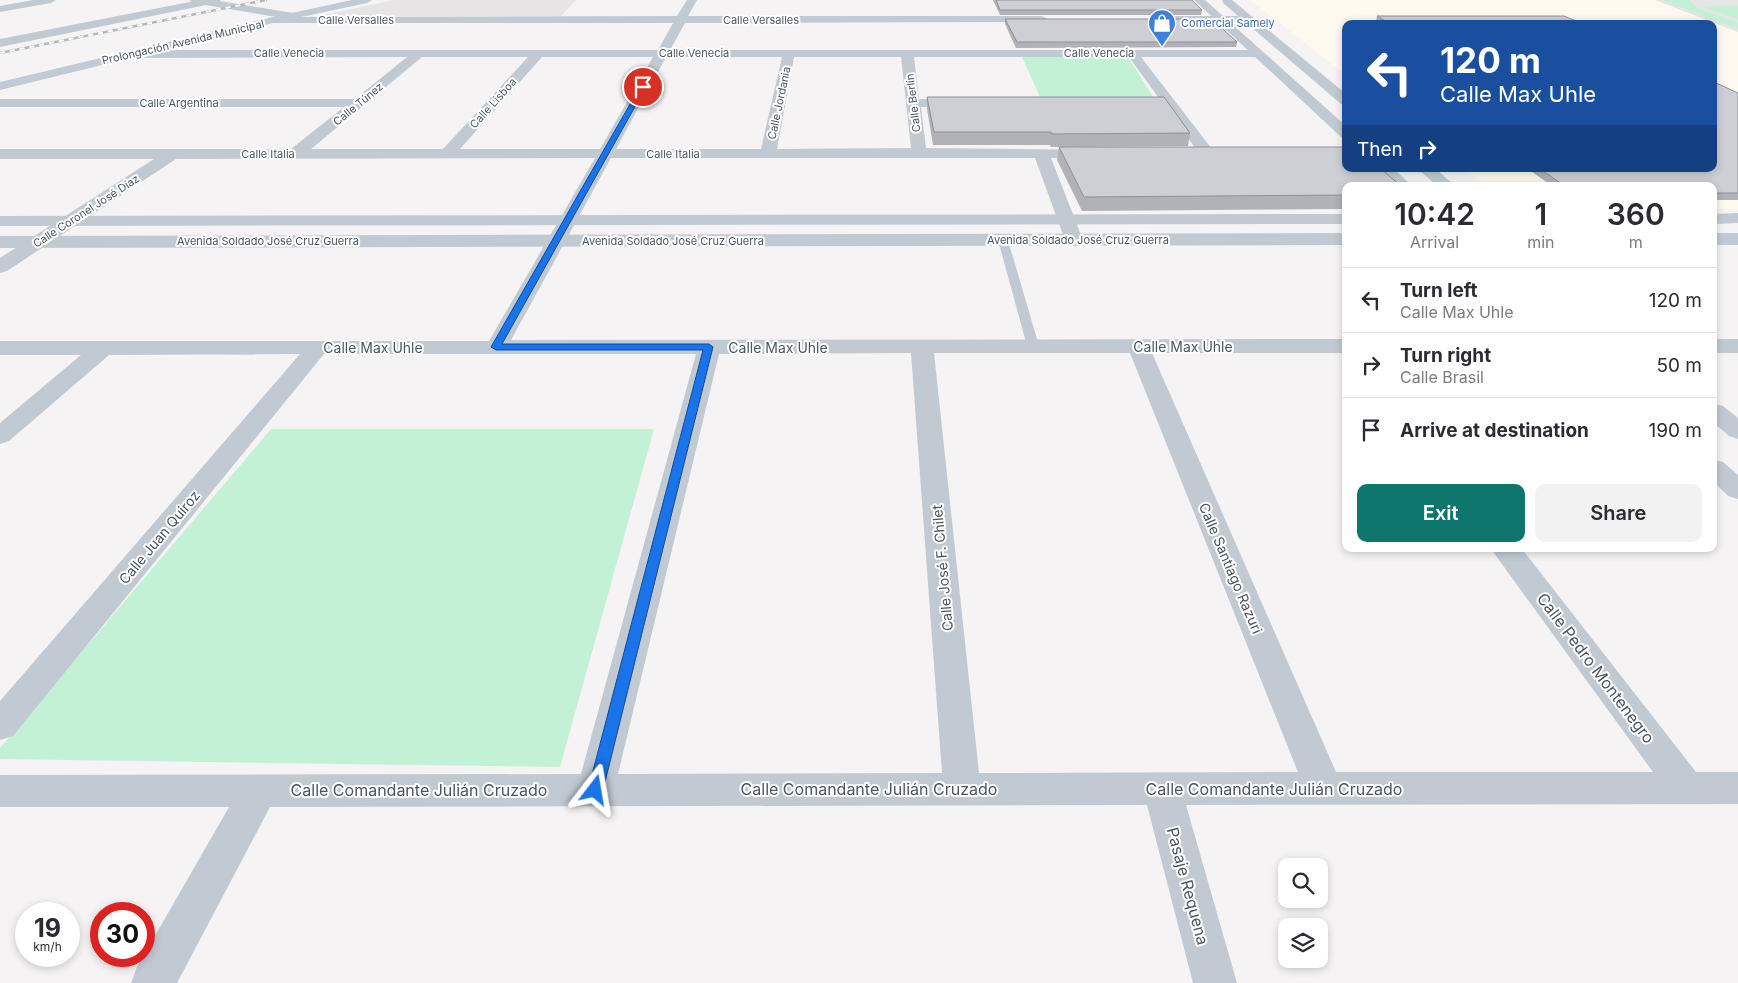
<!DOCTYPE html>
<html lang="en">
<head>
<meta charset="utf-8">
<style>
	:root { --surface:#fff; --page:#f2f2f3; --text:#2b2b33; --muted:#7c7c81; --line:#e1e1e2; --accent:#0f766e }
	body { margin:0; font-family:Inter,sans-serif; background:var(--page); color:var(--text); height:100vh; display:flex; flex-direction:column; font-size:19px; white-space:nowrap }
	* { box-sizing:border-box; margin:0 }
	p { font-size:16px; color:var(--muted) }
	.icon { flex:none; width:28px; height:28px; fill:none; stroke:currentColor; stroke-width:2; stroke-linecap:round; stroke-linejoin:round }
	.map { position:relative; flex:1; overflow:hidden }
	.panel { position:absolute; left:1342px; top:182px; width:375px; height:370px; display:flex; flex-direction:column; background:var(--surface); border-radius:10px; box-shadow:0 2px 8px #0003 }
	.panel>* { flex:none }
	.hud { position:absolute; left:1342px; top:20px; width:375px; height:152px; border-radius:10px; box-shadow:0 2px 8px #0003; background:#1a4fa0; color:#fff; overflow:hidden }
	.buttons { position:absolute; left:1278px; top:858px; display:grid; gap:10px }
	.buttons a { display:grid; place-items:center; width:50px; height:50px; border-radius:10px; background:var(--surface); box-shadow:0 2px 8px #0003; font-size:25px }
	.speed { position:absolute; left:15px; top:902px; display:flex; gap:10px; font-size:25px; font-weight:700; text-align:center }
	.speed>* { display:grid; place-content:center; width:65px; height:65px; border-radius:50%; background:var(--surface); box-shadow:0 2px 8px #0003; line-height:1 }
	.speed small { font-size:12px; font-weight:400 }
	.speed .limit { border:8px solid #d22; background:#fff; color:#111 }
	.pin { position:absolute; display:grid; place-items:center; width:42px; height:42px; color:#fff; margin:-21px; border:2px solid #fff; border-radius:50%; box-shadow:0 1px 5px #0007 }
	.me { position:absolute; width:55px; margin:-28px; rotate:14deg; stroke-linejoin:round; filter:drop-shadow(0 0 4px #0008) }
	.turn { display:flex; align-items:center; gap:18px; height:105px; padding:0 15px; font-size:22px }
	.turn .icon { width:65px; height:65px; stroke-width:2.5 }
	.turn b { display:block; font-size:35px; line-height:42px }
	.then { display:flex; align-items:center; height:48px; padding:0 15px; background:#0003; gap:10px; font-size:19px }
	.eta { display:flex; justify-content:space-evenly; align-items:center; height:85px; text-align:center }
	.eta b { font-size:30px; font-weight:600; line-height:35px }
	.cta { display:flex; gap:10px; margin-top:auto; padding:10px 15px }
	.cta a { flex:1; height:58px; border-radius:10px; background:var(--accent); color:#fff; font-size:20px; font-weight:600; line-height:58px; text-align:center }
	.cta a+a { background:var(--page); color:var(--text) }
	ul { padding:0; list-style:none }
	li { display:flex; align-items:center; gap:15px; height:65px; padding:0 15px; border-top:1px solid var(--line) }
	li div { flex:1 }
	li b { display:block; font-size:19px }
	li em { font-style:normal }
	.map>svg:first-child { display:block }
	.commercial { fill:#fdf9ef }
	.education { fill:#e6e4e5 }
	.green { fill:#c3f1d5 }
	.lines { fill:none; stroke-linecap:round; stroke-linejoin:round }
	.service { fill:#c1cad2; fill-rule:evenodd }
	.minor { fill:#c1cad2; fill-rule:evenodd }
	.tertiary { fill:#c1cad2; fill-rule:evenodd }
	.secondary { fill:#c1cbd6; fill-rule:evenodd }
	.rail-casing { stroke:#b5b8bd; stroke-width:2.5 }
	.rail { stroke:#fff; stroke-width:2; stroke-dasharray:5; stroke-linecap:butt }
	.wall { fill:#b0b2b7 }
	.building { fill:#cdcfd5; stroke:#909195 }
	.route { fill:#1a73e8; stroke:#114b97 }
	.labels { text-anchor:middle; dominant-baseline:central; stroke-width:4; stroke-linejoin:round; paint-order:stroke }
	.far-street-label { font-size:11px; fill:#4a5661; stroke:#fff }
	.far-shop-label { font-size:11px; fill:#366cbe; stroke:#fff; text-anchor:start }
	.street-label { font-size:14px; fill:#4a5661; stroke:#fff }
	.near-street-label { font-size:16px; fill:#4a5661; stroke:#fff }
</style>
</head>
<body>
<div class="map">
<svg width="1738" height="983" viewBox="0 0 1738 983">
	<rect width="100%" height="100%" fill="#f5f3f3"/>
	<!-- commercial -->
	<polygon class="commercial" points="1250,0 1655,0 1738,32 1738,209 1714,209 1714,186 1486,186 1465,169 1714,169 1714,24 1346,24 1346,75"/>
	<!-- education -->
	<g class="education">
		<polygon points="394,0 576,0 561,16 319,16"/>
		<polygon points="1655,0 1738,0 1738,32"/>
	</g>
	<!-- green -->
	<g class="green">
		<polygon points="1662,0 1688,0 1698,8 1738,23 1738,29"/>
		<polygon points="1701,6 1738,6 1738,19"/>
		<polygon points="1022,57 1128,57 1155,100 1041,99"/>
		<polygon points="271,429 654,429 560,767 0,759 0,748"/>
	</g>
	<g class="lines">
		<!-- service -->
		<polygon class="service" points="1003,237 1008,240 1039,346 1037,349 1033,350 1027,346 998,240"/>
		<!-- minor -->
		<g class="minor">
			<polygon points="33,0 56,0 51,3 0,12 0,6"/>
			<path d="M189,0h25l79,13 4,1 1,3 379,-1 10,-16h10l-9,16h354l6,3 -6,3 -357,1 -15,27h591l2,3 -2,3 -4,1h-116l74,96 -2,3h-12l-72,-99h-215l5,42h45l5,1 2,3 -2,3 -5,1h-43l5,41 175,2 2,3 -2,3 -6,2h-44l32,82 -2,4 -7,2 -7,-2 -2,-4 -30,-82h-424l-100,182 835,-1v14h-194l184,419h317l-162,-223h31l174,223h42v32l-552,1 51,178h-44l-46,-178 -877,2 -93,176h-46l6,-16 92,-160h-229v-32l581,-1 115,-420h-372l-311,382 -13,4v-39l300,-347 -191,1 -100,86 -9,3v-21l81,-68h-81v-14h489l106,-183 -419,1 -169,112 -7,2v-15l154,-99h-154v-10h291l53,-42h-344v-8h355l52,-42 -275,1 -6,-4 6,-4h526l15,-27h-400l-6,-3 2,-2 7,-1 -82,-14zM422,57h106l-85,92h-132zM542,57h111l-53,92h-140zM666,57h116l-21,92h-145zM794,57h107l10,91 -134,1zM911,353l31,420 -324,1 101,-420zM934,353h196l168,419 -319,1z"/>
			<polygon points="1175,16 1249,16 1255,19 1249,22 1171,21 1169,19"/>
			<rect x="1714" y="339" width="24" height="14"/>
		</g>
		<!-- tertiary -->
		<g class="tertiary">
			<polygon points="200,0 221,0 216,3 0,47 0,39"/>
			<polygon points="1194,0 1205,0 1346,126 1346,138 1341,137"/>
			<polygon points="1222,0 1232,0 1346,94 1346,105 1341,104 1223,3"/>
			<polygon points="1377,169 1394,169 1412,186 1394,186"/>
			<polygon points="1418,169 1436,169 1455,186 1437,186"/>
			<polygon points="1738,213 1738,223 1714,224 1714,214"/>
			<polygon points="1346,214 1346,224 0,226 0,216"/>
			<polygon points="1346,233 1346,245 0,248 0,236"/>
			<rect x="1714" y="233" width="24" height="12"/>
			<polygon points="1714,404 1723,406 1738,418 1738,439 1729,436 1714,423"/>
			<polygon points="1714,460 1723,462 1738,475 1738,499 1728,496 1714,482"/>
		</g>
		<!-- secondary -->
		<polygon class="secondary" points="352,0 372,0 367,3 273,23 0,90 0,82 273,17"/>
		<!-- rail casing -->
		<g class="rail-casing">
			<polyline id="rail" points="0,53 266,0"/>
		</g>
		<!-- rail -->
		<use href="#rail" class="rail"/>
	</g>
	<!-- wall -->
	<g class="wall">
		<polygon points="993,0 1192,0 1202,10 1201,15 1000,15"/>
		<polygon points="1377,16 1583,24 1380,24 1376,21"/>
		<polygon points="1005,19 1237,42 1236,47 1016,48 1005,24"/>
		<polygon points="1738,93 1738,200 1714,200 1714,186 1552,186 1528,169 1714,169"/>
		<polygon points="927,97 1190,133 1188,146 1051,147 1050,145 933,145 927,109"/>
		<polygon points="1059,147 1346,186 1346,209 1082,211 1057,160"/>
	</g>
	<!-- building -->
	<g class="building">
		<polygon points="996,0 1192,0 1202,10 1000,10"/>
		<polygon points="1377,16 1564,16 1583,24 1390,24"/>
		<polygon points="1005,19 1212,19 1237,42 1017,42"/>
		<polygon points="1714,82 1738,93 1738,193 1714,193 1714,186 1565,186 1540,169 1714,169"/>
		<polygon points="927,97 1164,97 1190,133 1052,134 1051,132 934,132"/>
		<polygon points="1059,147 1346,147 1346,169 1381,169 1401,186 1346,186 1346,195 1084,197"/>
	</g>
	<!-- route -->
	<polygon class="route" points="641,85 646,87 502,344 709,344 713,347 603,790 601,795 595,797 590,795 588,790 703,350 496,350 491,347"/>
	<!-- icons -->
	<defs>
		<g id="shop-pin" transform="scale(1.4375)"><path d="M0 17L-7.5 6A9.5 9.5 0 1 1 7.5 6Z" fill="#3f7fe0" stroke="#fff"/><path d="M-5-2.5h2.3a2.7 3.5 0 0 1 5.4 0H5L5.5 6h-11ZM-1.5-2.5h3a1.5 2.3 0 0 0-3 0Z" fill="#fff"/></g>
	</defs>
	<g fill-rule="evenodd">
		<use href="#shop-pin" x="1162" y="23"/>
	</g>
	<g class="labels">
		<!-- far-street labels -->
		<g class="far-street-label">
			<text x="356" y="20">Calle Versalles</text>
			<text x="761" y="20">Calle Versalles</text>
			<text transform="translate(183 42) rotate(-13)">Prolongación Avenida Municipal</text>
			<text x="289" y="53">Calle Venecia</text>
			<text x="694" y="53">Calle Venecia</text>
			<text x="1099" y="53">Calle Venecia</text>
			<text x="179" y="103">Calle Argentina</text>
			<text transform="translate(493 103) rotate(-48)">Calle Lisboa</text>
			<text transform="translate(779 103) rotate(-78)">Calle Jordania</text>
			<text transform="translate(913 103) rotate(-97)">Calle Berlín</text>
			<text transform="translate(358 104) rotate(-39)">Calle Túnez</text>
			<text x="268" y="154">Calle Italia</text>
			<text x="673" y="154">Calle Italia</text>
			<text transform="translate(86 211) rotate(-33)">Calle Coronel José Díaz</text>
			<text x="1078" y="240">Avenida Soldado José Cruz Guerra</text>
			<text x="268" y="241">Avenida Soldado José Cruz Guerra</text>
			<text x="673" y="241">Avenida Soldado José Cruz Guerra</text>
		</g>
		<!-- far-shop labels -->
		<g class="far-shop-label">
			<text x="1181" y="23">Comercial Samely</text>
		</g>
		<!-- street labels -->
		<g class="street-label">
			<text x="1183" y="346">Calle Max Uhle</text>
			<text x="373" y="347">Calle Max Uhle</text>
			<text x="778" y="347">Calle Max Uhle</text>
			<text transform="translate(159 537) rotate(-50)">Calle Juan Quiroz</text>
			<text transform="translate(942 568) rotate(-95)">Calle José F. Chilet</text>
			<text transform="translate(1231 568) rotate(67)">Calle Santiago Razuri</text>
		</g>
		<!-- near-street labels -->
		<g class="near-street-label">
			<text transform="translate(1596 668) rotate(53)">Calle Pedro Montenegro</text>
			<text x="869" y="789">Calle Comandante Julián Cruzado</text>
			<text x="1274" y="789">Calle Comandante Julián Cruzado</text>
			<text x="419" y="790">Calle Comandante Julián Cruzado</text>
			<text transform="translate(1188 886) rotate(75)">Pasaje Requena</text>
		</g>
	</g>
</svg>
<div class="buttons">
<a><svg class="icon" aria-label="search" viewBox="0 0 24 24"><circle cx="10" cy="10" r="6"/><path d="M15 15l6 6"/></svg></a>
<a><svg class="icon" aria-label="layers" viewBox="0 0 24 24"><path d="M12 4l9 5-9 5-9-5zM3 14l9 5 9-5"/></svg></a>
</div>
<div class="speed"><div>19<small>km/h</small></div><div class="limit">30</div></div>
<div class="pin" style="left:643px;top:87px;background:#d93025"><svg class="icon" aria-label="arrive" viewBox="0 0 24 24"><path d="M6 21V4h12l-3 4 3 4H6"/></svg></div>
<svg class="me" style="left:595px;top:790px" viewBox="-20 -20 40 40"><path d="M0-17L14 15 0 8-14 15z" fill="#1a73e8" stroke="#fff" stroke-width="4"/></svg>
<div class="hud">
<div class="turn"><svg class="icon" aria-label="left" viewBox="0 0 24 24"><path d="M17 20v-9H6M10 6l-5 5 5 5"/></svg><div><b>120 m</b>Calle Max Uhle</div></div>
<div class="then">Then<svg class="icon" aria-label="right" viewBox="0 0 24 24"><path d="M7 20v-9h11M14 6l5 5-5 5"/></svg></div>
</div>
<section class="panel">
<div class="eta">
<div><b>10:42</b><p>Arrival</p></div>
<div><b>1</b><p>min</p></div>
<div><b>360</b><p>m</p></div>
</div>
<ul>
<li><svg class="icon" aria-label="left" viewBox="0 0 24 24"><path d="M17 20v-9H6M10 6l-5 5 5 5"/></svg><div><b>Turn left</b><p>Calle Max Uhle</p></div><em>120 m</em></li>
<li><svg class="icon" aria-label="right" viewBox="0 0 24 24"><path d="M7 20v-9h11M14 6l5 5-5 5"/></svg><div><b>Turn right</b><p>Calle Brasil</p></div><em>50 m</em></li>
<li><svg class="icon" aria-label="arrive" viewBox="0 0 24 24"><path d="M6 21V4h12l-3 4 3 4H6"/></svg><div><b>Arrive at destination</b></div><em>190 m</em></li>
</ul>
<div class="cta"><a>Exit</a><a>Share</a></div>
</section>
</div>
</body>
</html>
